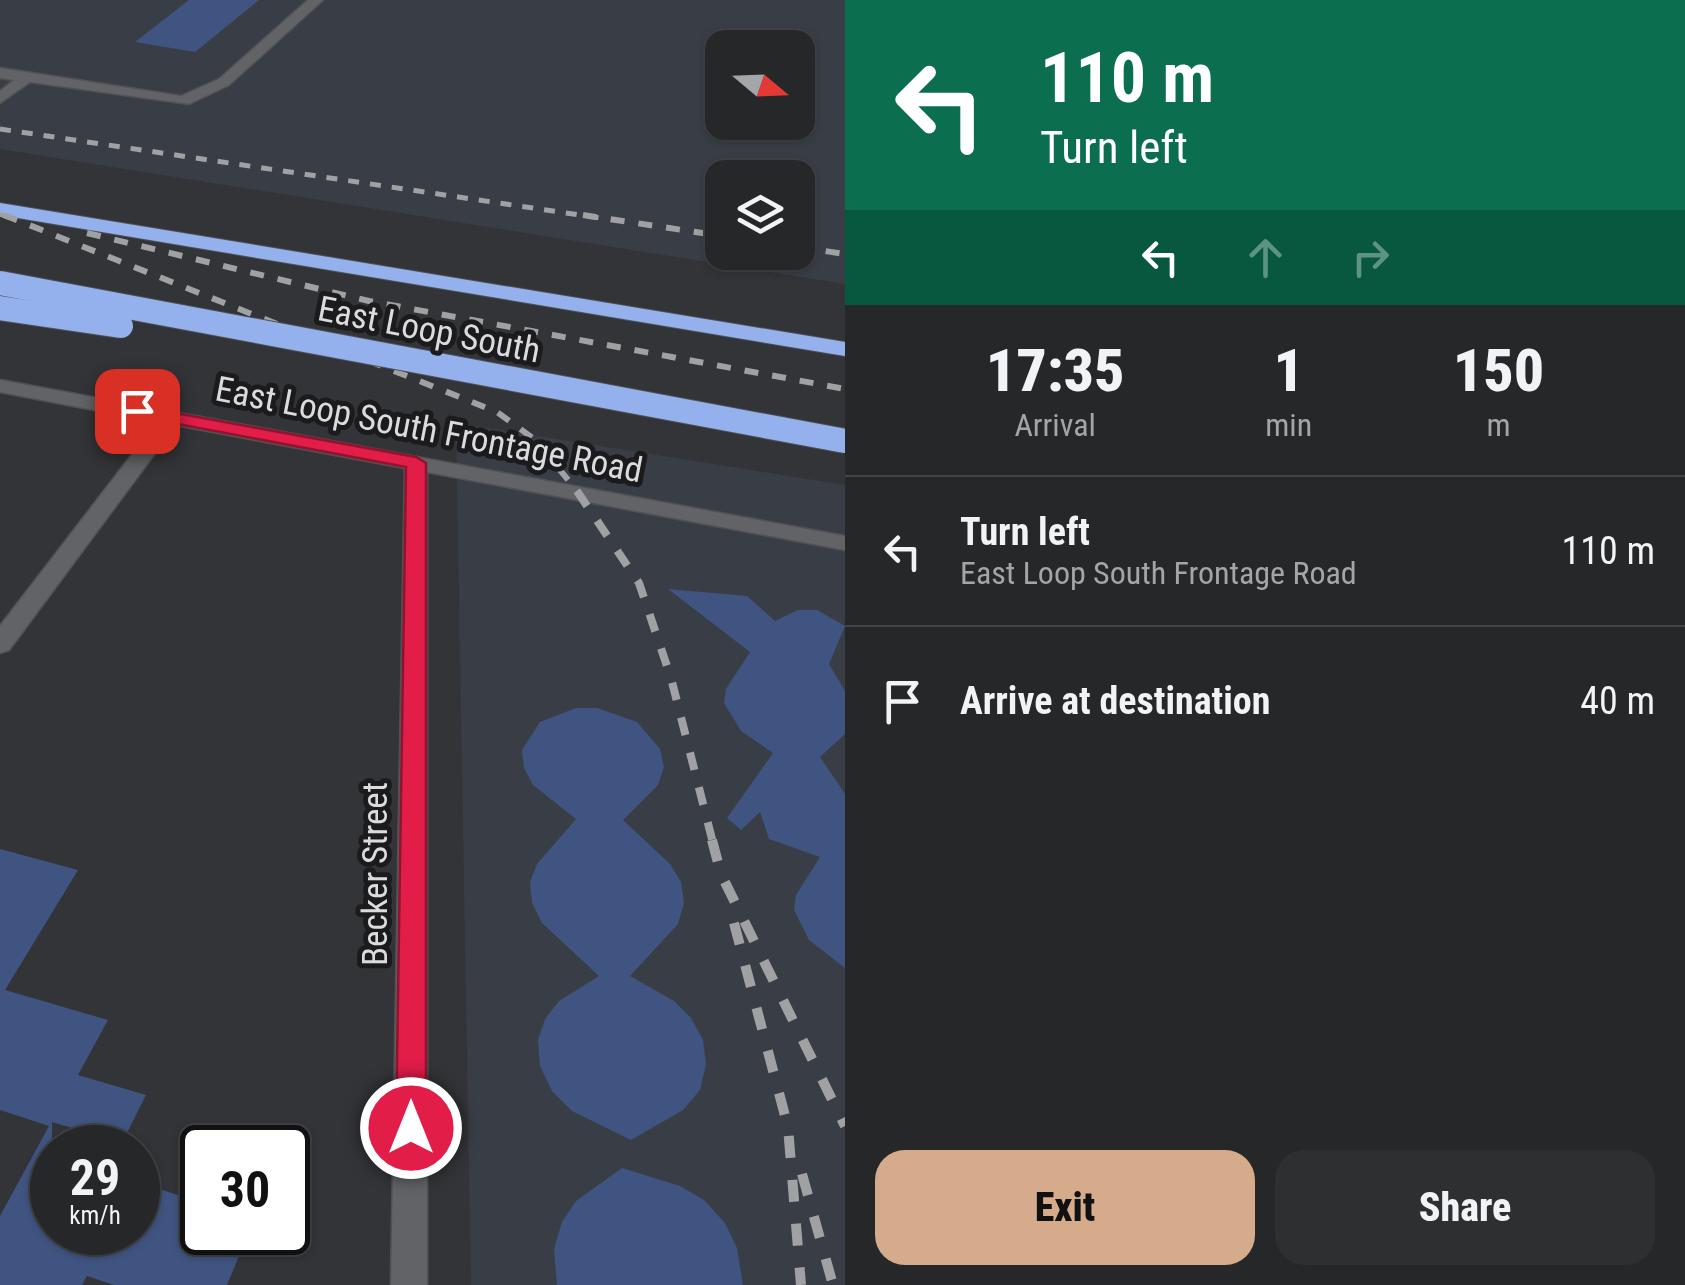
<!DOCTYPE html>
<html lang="en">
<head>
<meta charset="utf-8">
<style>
	:root { --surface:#262729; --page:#2e2f31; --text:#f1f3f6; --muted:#a4a5a8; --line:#424446; --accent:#d6ab8b }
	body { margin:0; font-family:"Roboto Condensed",sans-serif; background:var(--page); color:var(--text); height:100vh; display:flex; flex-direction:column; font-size:38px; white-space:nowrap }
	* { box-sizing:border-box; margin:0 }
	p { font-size:32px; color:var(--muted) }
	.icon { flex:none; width:55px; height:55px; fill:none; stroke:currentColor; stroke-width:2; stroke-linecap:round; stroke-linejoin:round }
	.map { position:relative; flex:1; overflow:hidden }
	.side { display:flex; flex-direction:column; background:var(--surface); width:840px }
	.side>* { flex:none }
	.top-card { background:#0b6e4f; color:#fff; overflow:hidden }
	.needle { width:65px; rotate:109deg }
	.tools { position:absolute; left:705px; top:30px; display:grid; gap:20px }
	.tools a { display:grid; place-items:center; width:110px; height:110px; border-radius:20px; background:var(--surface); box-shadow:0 2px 8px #0004,0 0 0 2px var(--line); font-size:50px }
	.speed { position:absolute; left:30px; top:1125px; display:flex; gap:20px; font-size:50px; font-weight:700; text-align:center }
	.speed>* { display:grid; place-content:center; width:130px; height:130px; border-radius:50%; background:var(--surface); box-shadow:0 2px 8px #0004,0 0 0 2px var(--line); line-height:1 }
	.speed small { font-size:25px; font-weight:400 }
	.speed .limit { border:5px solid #111; border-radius:15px; background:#fff; color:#111 }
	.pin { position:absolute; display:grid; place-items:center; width:85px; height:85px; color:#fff; margin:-42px; border-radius:20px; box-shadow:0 5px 15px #0006 }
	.me { position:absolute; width:110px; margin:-55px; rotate:0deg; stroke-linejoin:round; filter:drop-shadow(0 0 8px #0008) }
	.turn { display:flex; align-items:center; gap:35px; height:210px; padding:0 30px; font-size:45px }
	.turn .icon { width:130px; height:130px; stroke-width:2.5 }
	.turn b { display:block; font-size:70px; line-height:85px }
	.lanes { display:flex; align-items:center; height:95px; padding:0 30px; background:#0003; justify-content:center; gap:50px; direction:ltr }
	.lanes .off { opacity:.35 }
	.eta { display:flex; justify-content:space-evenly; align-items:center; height:170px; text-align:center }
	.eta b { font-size:60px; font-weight:800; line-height:70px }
	.cta { display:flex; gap:20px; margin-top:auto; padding:20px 30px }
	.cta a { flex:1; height:115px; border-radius:30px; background:var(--accent); color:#111; font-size:40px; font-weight:800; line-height:115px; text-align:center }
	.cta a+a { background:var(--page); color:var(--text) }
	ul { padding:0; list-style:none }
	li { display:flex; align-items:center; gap:30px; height:150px; padding:0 30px; border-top:2px solid var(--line) }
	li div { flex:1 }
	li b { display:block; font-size:38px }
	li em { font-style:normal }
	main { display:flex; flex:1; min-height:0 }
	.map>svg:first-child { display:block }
	.built { fill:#393e46; fill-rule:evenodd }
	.building { fill:#405481 }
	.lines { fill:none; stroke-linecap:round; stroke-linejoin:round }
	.minor-casing { stroke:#505153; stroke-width:3 }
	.highway-casing { stroke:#505153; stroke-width:2 }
	.minor { fill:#616366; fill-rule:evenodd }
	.highway { fill:#94b1ee; fill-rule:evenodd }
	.rail-far3 { stroke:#a0a1a3; stroke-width:5; stroke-dasharray:11 11; stroke-linecap:butt }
	.rail-far2 { stroke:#a0a1a3; stroke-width:6; stroke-dasharray:14 14; stroke-linecap:butt }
	.rail-far1 { stroke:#a0a1a3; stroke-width:8; stroke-dasharray:18 18; stroke-linecap:butt }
	.rail { stroke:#a0a1a3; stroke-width:10; stroke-dasharray:22 22; stroke-linecap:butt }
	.highway-bridge-casing { stroke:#505153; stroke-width:26; stroke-linecap:butt }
	.highway-bridge { stroke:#94b1ee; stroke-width:24 }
	.route { fill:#e11d48; stroke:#92132f; stroke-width:2.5 }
	.labels { text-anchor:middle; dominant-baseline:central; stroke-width:10; stroke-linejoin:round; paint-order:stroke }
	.street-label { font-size:35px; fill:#dadbdd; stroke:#1b1b1d }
</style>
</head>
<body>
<main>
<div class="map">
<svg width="845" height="1285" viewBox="0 0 845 1285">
	<rect width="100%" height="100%" fill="#323437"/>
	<!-- built -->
	<g class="built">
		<path d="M0,0h845v284l-845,-135zM722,48h76v74h-76zM722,178h76v74h-76z"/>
		<polygon points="456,423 845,485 845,1285 471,1285"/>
	</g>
	<!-- building -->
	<g class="building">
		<polygon points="189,0 259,0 195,52 135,42"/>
		<polygon points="668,589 747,596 775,621 798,610 817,610 845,626 829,664 845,691 845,734 820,757 845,794 845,968 809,940 794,910 796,895 820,857 769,839 760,812 741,830 727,818 773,753 741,731 724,703 726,689 750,652"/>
		<polygon points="576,708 597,708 637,722 660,749 664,767 658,785 623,820 670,864 681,882 684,903 678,924 630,976 674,1001 691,1018 703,1040 706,1064 700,1090 683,1110 631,1140 572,1111 552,1091 540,1066 538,1040 545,1019 559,1001 599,976 542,923 532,903 530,882 537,864 576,819 533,785 524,768 522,750 540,722"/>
		<polygon points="0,849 78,870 5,990 108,1020 78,1075 146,1095 122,1143 52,1122 52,1232 138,1232 138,1182 202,1203 202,1232 249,1232 227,1285 114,1285 87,1276 82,1285 0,1285 0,1216 49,1126 0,1110"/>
		<polygon points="622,1168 680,1186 704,1200 725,1223 737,1248 743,1285 557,1285 554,1249 562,1222 576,1201"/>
	</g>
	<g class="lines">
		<!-- minor casing -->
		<g class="minor-casing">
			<g id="minor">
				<polygon points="308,0 323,0 229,85 189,104 30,82 0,103 0,91 14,80 0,78 0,68 181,96 219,79"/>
				<polygon points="0,380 845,536 845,550 427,472 427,1285 391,1285 405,468 176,425 9,650 0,653 0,626 157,422 0,392"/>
			</g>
		</g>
		<!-- highway casing -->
		<g class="highway-casing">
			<polygon id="highway" points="0,203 845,342 845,356 0,215"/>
		</g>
		<!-- minor -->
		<use href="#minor" class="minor"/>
		<!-- highway -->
		<use href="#highway" class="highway"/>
		<!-- rail-far3 -->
		<g class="rail-far3">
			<polyline points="0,129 600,218"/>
			<polyline points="0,214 10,218"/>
		</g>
		<!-- rail-far2 -->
		<g class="rail-far2">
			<polyline points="4,215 497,412 534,439 579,493"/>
			<polyline points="583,215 722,236"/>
			<polyline points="87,233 369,301 845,389"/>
			<polyline points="798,247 845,254"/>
		</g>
		<!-- rail-far1 -->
		<polyline class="rail-far1" points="577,491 639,583 671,678 713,843"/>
		<!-- rail -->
		<g class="rail">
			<polyline points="712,840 721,874 845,1126"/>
			<polyline points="734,923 788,1127 801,1285"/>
			<polyline points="802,1174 833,1285"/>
		</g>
		<!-- highway-bridge casing -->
		<g class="highway-bridge-casing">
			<g id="highway-bridge">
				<polyline points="0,283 845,441"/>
				<polyline points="0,308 121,326"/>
			</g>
		</g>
		<!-- highway-bridge -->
		<use href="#highway-bridge" class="highway-bridge"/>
	</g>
	<!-- route -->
	<polygon class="route" points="137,406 416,457 426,463 426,1128 421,1138 411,1142 400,1138 396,1128 406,467 130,415 127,411"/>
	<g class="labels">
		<!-- street labels -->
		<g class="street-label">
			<text transform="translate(429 330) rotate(11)">East Loop South</text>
			<text transform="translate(429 430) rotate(11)">East Loop South Frontage Road</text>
			<text transform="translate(375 874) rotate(-90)">Becker Street</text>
		</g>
	</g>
</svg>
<div class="tools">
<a><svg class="needle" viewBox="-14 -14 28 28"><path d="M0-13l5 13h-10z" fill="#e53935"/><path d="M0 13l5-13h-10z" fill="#a4a5a8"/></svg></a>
<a><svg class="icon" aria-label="layers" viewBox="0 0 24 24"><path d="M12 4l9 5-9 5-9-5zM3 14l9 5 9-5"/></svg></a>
</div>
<div class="speed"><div>29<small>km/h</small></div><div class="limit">30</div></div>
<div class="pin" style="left:137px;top:411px;background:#d93025"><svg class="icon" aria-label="arrive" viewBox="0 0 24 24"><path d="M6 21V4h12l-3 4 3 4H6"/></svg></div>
<svg class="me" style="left:411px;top:1128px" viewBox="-20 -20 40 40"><circle r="17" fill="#e11d48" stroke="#fff" stroke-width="3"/><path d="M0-11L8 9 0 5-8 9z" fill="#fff"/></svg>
</div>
<section class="side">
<div class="top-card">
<div class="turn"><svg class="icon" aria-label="left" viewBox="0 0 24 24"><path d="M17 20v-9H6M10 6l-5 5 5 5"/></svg><div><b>110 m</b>Turn left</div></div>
<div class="lanes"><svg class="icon" aria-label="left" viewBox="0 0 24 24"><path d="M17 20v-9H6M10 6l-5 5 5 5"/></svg><svg class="icon off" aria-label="ahead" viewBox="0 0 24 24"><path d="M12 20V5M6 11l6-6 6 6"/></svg><svg class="icon off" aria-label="right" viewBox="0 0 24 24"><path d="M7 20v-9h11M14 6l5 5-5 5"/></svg></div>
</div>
<div class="eta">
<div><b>17:35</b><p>Arrival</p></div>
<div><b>1</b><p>min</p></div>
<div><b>150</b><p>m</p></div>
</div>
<ul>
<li><svg class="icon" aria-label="left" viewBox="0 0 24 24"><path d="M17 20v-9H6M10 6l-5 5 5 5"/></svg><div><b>Turn left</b><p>East Loop South Frontage Road</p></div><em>110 m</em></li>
<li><svg class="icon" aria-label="arrive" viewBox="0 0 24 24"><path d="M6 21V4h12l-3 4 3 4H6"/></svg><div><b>Arrive at destination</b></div><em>40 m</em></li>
</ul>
<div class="cta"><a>Exit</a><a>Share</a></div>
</section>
</main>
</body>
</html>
